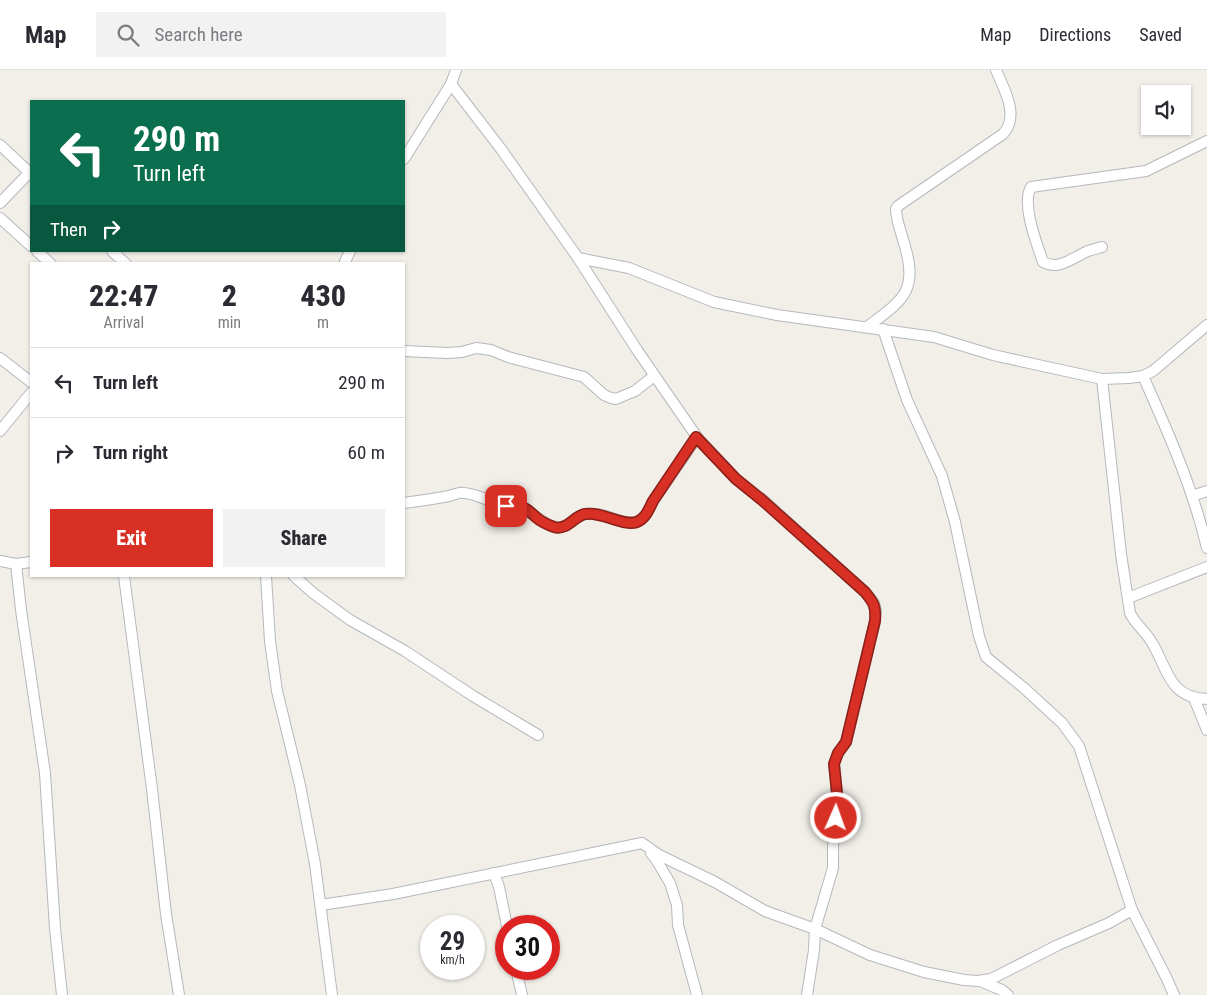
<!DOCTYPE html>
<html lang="en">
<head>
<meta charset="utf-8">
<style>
	:root { --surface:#fff; --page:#f2f2f3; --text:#2b2b33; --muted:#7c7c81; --line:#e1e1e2; --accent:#d93025 }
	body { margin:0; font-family:"Roboto Condensed",sans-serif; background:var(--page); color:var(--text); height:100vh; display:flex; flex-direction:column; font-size:19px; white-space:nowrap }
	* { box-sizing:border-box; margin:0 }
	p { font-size:16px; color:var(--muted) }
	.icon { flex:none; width:28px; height:28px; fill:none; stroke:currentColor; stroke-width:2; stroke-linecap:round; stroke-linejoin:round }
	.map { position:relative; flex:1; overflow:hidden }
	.side { position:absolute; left:30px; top:192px; width:375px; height:315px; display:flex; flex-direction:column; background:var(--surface); border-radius:0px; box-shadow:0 1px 4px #0004 }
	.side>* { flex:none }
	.top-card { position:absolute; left:30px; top:30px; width:375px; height:152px; border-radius:0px; box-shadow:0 1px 4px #0004; background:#0b6e4f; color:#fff; overflow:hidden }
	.controls { position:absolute; left:1141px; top:15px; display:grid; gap:10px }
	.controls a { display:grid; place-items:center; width:50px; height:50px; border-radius:0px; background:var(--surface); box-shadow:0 1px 4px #0004; font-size:25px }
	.speed { position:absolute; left:420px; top:845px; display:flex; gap:10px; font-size:25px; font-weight:700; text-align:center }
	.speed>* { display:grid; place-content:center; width:65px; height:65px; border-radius:50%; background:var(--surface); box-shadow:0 1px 4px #0004; line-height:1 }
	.speed small { font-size:12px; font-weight:400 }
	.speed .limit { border:8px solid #d22; background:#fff; color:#111 }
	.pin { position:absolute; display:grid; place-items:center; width:42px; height:42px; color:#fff; margin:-21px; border-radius:10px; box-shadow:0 2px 8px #0006 }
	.me { position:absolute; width:55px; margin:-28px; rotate:2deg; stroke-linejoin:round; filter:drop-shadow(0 0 4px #0008) }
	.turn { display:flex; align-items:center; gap:18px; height:105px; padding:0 20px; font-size:22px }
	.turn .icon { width:65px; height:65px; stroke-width:2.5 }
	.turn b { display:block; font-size:35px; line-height:42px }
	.then { display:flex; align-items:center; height:48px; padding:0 20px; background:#0003; gap:10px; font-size:19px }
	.eta { display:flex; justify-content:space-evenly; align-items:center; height:85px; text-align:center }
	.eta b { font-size:30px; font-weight:800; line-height:35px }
	.cta { display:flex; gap:10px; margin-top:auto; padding:10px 20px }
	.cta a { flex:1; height:58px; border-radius:0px; background:var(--accent); color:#fff; font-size:20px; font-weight:800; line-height:58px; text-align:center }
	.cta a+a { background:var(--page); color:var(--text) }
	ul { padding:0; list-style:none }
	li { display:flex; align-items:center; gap:15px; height:70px; padding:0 20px; border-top:1px solid var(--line) }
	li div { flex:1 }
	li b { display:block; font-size:19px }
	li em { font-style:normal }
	header { display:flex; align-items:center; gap:30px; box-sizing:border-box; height:70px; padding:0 25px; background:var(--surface); border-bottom:1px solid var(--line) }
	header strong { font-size:24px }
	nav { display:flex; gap:28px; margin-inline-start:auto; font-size:18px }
	.search { width:350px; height:45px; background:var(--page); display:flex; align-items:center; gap:12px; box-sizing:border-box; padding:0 18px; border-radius:0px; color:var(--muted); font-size:19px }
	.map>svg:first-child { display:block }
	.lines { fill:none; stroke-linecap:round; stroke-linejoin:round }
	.street-casing { stroke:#b5b8bc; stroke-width:12 }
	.street { stroke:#fff; stroke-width:10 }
	.route-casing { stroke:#8d1f18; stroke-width:12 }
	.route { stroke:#d93025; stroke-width:9 }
</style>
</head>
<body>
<header>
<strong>Map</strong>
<div class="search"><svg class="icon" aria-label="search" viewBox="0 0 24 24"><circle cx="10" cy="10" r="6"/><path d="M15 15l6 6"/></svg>Search here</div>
<nav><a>Map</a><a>Directions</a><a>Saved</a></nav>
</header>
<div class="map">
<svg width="1207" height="925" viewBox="0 0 1207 925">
	<rect width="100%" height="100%" fill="#f1efe8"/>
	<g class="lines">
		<!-- street casing -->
		<g class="street-casing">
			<g id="street">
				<polyline points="451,14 501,79 578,188 637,280 697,367 736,409 763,430 865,522 874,533 876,541 875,551 846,672 838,683 834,694 838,733 833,777 833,798 815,859 814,880 807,925"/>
				<polyline points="0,75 31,104"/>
				<polyline points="404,89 451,14 456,0"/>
				<polyline points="0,133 29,103"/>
				<polyline points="0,148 31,176"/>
				<path d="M1102,177c-7,2 -14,3 -20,7 -13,6 -24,16 -39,8 -6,-18 -22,-58 -12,-75l115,-16 61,-30"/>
				<polyline points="37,181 51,194"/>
				<polyline points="112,181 126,194"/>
				<polyline points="578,188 629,198 714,232 777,245 934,267 993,285 1102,309 1129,308 1143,306 1153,301 1207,255"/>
				<polyline points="344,194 350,181"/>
				<path d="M867,257c36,-27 52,-36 37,-84 -3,-11 -8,-23 -8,-34l2,-3 105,-72c17,-18 1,-45 -7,-64"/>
				<polyline points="883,259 907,330 942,406 955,452 979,566 986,587 1024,618 1062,653 1079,676 1132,840 1167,909 1174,925"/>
				<polyline points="404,281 447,283 462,282 476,278 491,280 508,287 584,307 604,325 611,328 616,329 635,321 654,306"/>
				<polyline points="0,288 31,312"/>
				<path d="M1143,306c25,56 50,112 64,172"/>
				<path d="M1102,309l19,175 9,59c5,11 15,18 21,28 17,27 17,57 56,58"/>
				<polyline points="0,361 31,323"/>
				<polyline points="1192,426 1207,421"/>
				<path d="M404,433c15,-2 30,-4 45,-7 5,-1 10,-4 15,-3 15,1 29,11 44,13 6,1 12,0 18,3 10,6 17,16 29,18 12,3 19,-11 30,-13 30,-4 51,29 68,-13l44,-64"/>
				<polyline points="0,491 16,494 31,492"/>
				<polyline points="16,494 21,540 45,703 55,858 62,925"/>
				<polyline points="124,506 152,719 166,844 179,925"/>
				<polyline points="266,506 270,571 277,621 300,715 315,794 332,925"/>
				<polyline points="294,506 313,523 350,550 405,581 473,626 538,665"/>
				<polyline points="1128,528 1207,497"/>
				<polyline points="1194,628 1207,660"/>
				<polyline points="651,783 657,791 670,813 677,835 678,855 697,925"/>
				<polyline points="494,803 499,817 507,856"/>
				<polyline points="321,835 393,824 642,773 659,785 715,812 765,841 815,859 870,885 924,902 964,910 978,911 991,909 1058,875 1109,853 1132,840"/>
				<polyline points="516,899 522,925"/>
				<polyline points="980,911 1002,920 1008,925"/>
			</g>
		</g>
		<!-- street -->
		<use href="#street" class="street"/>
	</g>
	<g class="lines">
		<!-- route casing -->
		<g class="route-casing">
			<path id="route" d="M506,436c5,0 11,0 16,1 6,2 10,7 15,11 4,4 12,7 17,9 13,4 20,-11 31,-13 17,-3 38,13 52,8 9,-4 12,-13 16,-21l43,-64 40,42 26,21 103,92c9,11 11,14 10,29l-29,121 -8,11 -4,11 4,39 -2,15"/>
		</g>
		<!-- route -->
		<use href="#route" class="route"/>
	</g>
</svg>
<div class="controls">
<a><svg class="icon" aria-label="sound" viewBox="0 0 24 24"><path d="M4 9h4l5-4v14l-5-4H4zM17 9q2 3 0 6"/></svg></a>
</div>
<div class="speed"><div>29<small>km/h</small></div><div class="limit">30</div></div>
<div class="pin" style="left:506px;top:436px;background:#d93025"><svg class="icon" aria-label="arrive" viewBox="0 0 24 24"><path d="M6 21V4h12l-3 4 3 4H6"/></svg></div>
<svg class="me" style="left:836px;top:748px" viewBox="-20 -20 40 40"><circle r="17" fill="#d93025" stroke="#fff" stroke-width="3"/><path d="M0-11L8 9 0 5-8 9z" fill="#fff"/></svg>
<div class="top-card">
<div class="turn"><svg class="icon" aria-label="left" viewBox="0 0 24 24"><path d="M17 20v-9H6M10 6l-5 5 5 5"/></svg><div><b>290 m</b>Turn left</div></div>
<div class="then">Then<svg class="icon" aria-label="right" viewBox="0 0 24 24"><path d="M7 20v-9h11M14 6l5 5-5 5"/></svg></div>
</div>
<section class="side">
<div class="eta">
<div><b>22:47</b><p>Arrival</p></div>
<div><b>2</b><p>min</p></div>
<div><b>430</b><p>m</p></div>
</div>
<ul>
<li><svg class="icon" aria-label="left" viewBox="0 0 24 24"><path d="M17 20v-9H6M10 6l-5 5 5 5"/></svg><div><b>Turn left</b></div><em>290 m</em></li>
<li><svg class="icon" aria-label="right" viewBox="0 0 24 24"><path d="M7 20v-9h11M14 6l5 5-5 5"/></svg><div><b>Turn right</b></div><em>60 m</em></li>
</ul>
<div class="cta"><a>Exit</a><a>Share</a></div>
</section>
</div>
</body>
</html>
